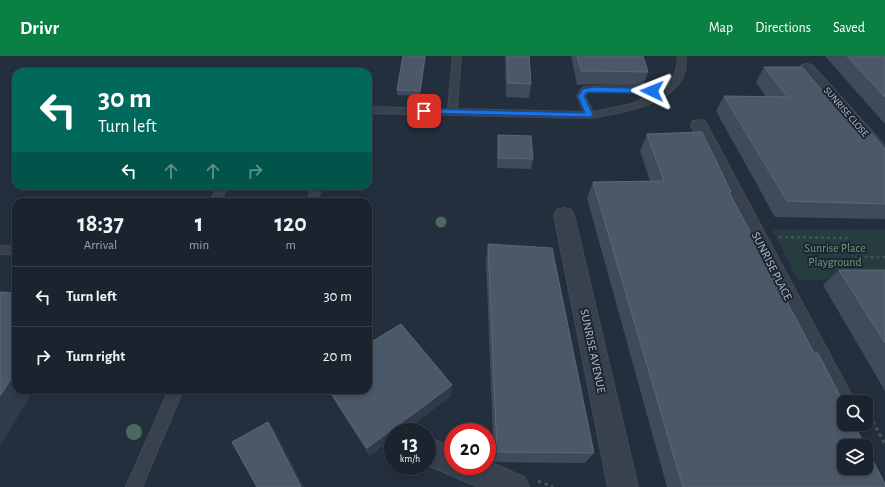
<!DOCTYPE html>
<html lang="en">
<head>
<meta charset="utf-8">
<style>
	:root { --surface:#1b232e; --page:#282f3a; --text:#f1f3f6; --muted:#a0a4aa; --line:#39404a; --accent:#0b8043 }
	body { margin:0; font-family:"Alegreya Sans",sans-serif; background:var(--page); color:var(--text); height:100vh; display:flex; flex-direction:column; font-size:15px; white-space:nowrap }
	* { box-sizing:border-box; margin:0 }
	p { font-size:13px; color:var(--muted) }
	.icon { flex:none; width:22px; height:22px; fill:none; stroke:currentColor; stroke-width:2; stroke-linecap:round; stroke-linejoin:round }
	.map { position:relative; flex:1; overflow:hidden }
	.panel { position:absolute; left:12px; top:142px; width:360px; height:196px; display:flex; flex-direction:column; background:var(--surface); border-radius:12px; box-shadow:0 2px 6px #0003,0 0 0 1px var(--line) }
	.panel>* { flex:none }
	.guide { position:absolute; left:12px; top:12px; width:360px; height:122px; border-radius:12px; box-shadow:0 2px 6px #0003,0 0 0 1px var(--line); background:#00695c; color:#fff; overflow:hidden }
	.fabs { position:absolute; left:837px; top:339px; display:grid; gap:8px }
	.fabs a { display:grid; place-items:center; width:36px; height:36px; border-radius:8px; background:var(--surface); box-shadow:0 2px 6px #0003,0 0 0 1px var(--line); font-size:20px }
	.speed { position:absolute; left:384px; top:367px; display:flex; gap:8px; font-size:20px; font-weight:700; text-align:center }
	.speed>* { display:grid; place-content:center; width:52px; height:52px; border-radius:50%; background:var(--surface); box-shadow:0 2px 6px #0003,0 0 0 1px var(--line); line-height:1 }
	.speed small { font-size:10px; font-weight:400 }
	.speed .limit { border:6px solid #d22; background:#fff; color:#111 }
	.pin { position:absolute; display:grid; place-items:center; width:34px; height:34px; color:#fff; margin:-17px; border-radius:8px; box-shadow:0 2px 6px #0006 }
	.me { position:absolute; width:44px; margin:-22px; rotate:272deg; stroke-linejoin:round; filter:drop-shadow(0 0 3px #0008) }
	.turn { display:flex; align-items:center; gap:14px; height:84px; padding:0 20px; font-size:18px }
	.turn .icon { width:52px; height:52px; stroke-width:2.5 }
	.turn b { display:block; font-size:28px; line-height:34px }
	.lanes { display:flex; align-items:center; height:38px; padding:0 20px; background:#0003; justify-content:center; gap:20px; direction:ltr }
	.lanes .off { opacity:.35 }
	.eta { display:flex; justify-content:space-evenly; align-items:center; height:68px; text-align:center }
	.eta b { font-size:24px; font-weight:600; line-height:28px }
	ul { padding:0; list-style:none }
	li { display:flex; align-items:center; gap:12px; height:60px; padding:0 20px; border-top:1px solid var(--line) }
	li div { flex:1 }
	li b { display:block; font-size:15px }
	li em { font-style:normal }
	header { display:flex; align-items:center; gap:24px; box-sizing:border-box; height:56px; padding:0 20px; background:var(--accent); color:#fff }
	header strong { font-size:19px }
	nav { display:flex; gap:22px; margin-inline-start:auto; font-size:14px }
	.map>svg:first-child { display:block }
	.green { fill:#263c3f }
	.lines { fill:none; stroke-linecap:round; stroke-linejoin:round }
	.service-casing { stroke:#414a57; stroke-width:2 }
	.minor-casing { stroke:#414a57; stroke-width:2 }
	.path-far1 { stroke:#3f5557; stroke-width:2.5; stroke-dasharray:3 3; stroke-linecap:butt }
	.path { stroke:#3f5557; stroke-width:3; stroke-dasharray:3.5 3.5; stroke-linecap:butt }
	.service { fill:#38414e; fill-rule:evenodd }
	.minor { fill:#38414e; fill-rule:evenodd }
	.tree { fill:#4b6a5d }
	.wall { fill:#3f4b5c }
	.shaded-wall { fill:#2f3b4b }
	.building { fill:#4b5868; stroke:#5c6777 }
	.route { fill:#1a73e8; stroke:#114b97 }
	.labels { text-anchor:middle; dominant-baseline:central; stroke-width:4; stroke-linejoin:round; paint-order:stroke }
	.far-street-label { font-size:10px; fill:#b4bcc9; stroke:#1d2633 }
	.park-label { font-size:12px; fill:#6b9a76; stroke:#1d2633 }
	.street-label { font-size:12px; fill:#b4bcc9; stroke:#1d2633 }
</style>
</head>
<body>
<header>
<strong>Drivr</strong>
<nav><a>Map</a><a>Directions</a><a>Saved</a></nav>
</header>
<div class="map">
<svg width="885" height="431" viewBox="0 0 885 431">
	<rect width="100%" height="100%" fill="#242f3e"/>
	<!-- green -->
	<polygon class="green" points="885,173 885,223 798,224 772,174"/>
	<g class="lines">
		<!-- service casing -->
		<g class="service-casing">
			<g id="service">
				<path d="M453,0h8l-4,53 127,3 -7,-16 5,-8 12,-2 70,2c11,-9 13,-18 14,-32h8c0,5 0,11 -1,15 -10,35 -66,42 -95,47l-222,-5v-6l80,2zM588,36h6l63,1 -25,11 -39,8 -8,-16z"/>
				<polygon points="218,130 228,130 220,146 210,146"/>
				<polygon points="312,130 322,130 317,146 307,146"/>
				<rect x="0" y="190" width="16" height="8"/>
				<polygon points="169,334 183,334 142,431 126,431"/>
			</g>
		</g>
		<!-- minor casing -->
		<g class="minor-casing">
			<g id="minor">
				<polygon points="807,8 812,9 885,90 885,107 879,105 802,15 800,12 802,9"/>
				<polygon points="699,64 705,65 707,69 853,342 855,346 844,346 844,364 835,360 691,69 693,65"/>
				<polygon points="564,152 571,154 574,159 638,431 608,431 554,159 557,154"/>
				<polygon points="432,383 453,392 453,410 487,410 487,405 524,421 529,431 479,431 427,409 427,385"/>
			</g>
		</g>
		<!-- path-far1 -->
		<polyline class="path-far1" points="779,181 847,182 859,201 885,201"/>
		<!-- path -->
		<g class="path">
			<polyline points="866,353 885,388"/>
			<polyline points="538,425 553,431"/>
		</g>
		<!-- service -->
		<use href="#service" class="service"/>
		<!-- minor -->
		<use href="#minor" class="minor"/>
	</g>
	<!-- trees -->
	<g class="tree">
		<circle cx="441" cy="166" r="5.5"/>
		<circle cx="134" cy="376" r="8"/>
	</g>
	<!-- wall -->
	<g class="wall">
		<polygon points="426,0 420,40 397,39 397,34"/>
		<polygon points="505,0 529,0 531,28 529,42 506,41"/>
		<polygon points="571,0 643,0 648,16 643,30 594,28 577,29"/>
		<polygon points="825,0 885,0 885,68"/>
		<polygon points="764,11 859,78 885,93 885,163 775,161 716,55 724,40 766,41 756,26"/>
		<polygon points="647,78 731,136 730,138 885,431 667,431 587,142 593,126 650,125 640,95"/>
		<polygon points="498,79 533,103 531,113 497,112 497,89"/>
		<polygon points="488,188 594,397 585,407 494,406 486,205"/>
		<polygon points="839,214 885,214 885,335 823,229"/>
		<polygon points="328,334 368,334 451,340 403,376 393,376 370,400"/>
	</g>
	<!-- shaded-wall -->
	<g class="shaded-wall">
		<polygon points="425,0 426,0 420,40 420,35"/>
		<polygon points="16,315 16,334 34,334 0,390 0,340"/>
		<polygon points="452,329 451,340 403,376 393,376 393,383 370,400 367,392"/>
		<polygon points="268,366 274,373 304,431 301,431"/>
	</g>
	<!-- building -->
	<g class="building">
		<polygon points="403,0 425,0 420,35 397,34"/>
		<polygon points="507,0 529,0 531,28 508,27"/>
		<polygon points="577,0 643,0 648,16 598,15 581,15"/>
		<polygon points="847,0 885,0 885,41"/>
		<polygon points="764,11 802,11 859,78 872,78 885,93 885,148 787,145 724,40 788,41"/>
		<polygon points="702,76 731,136 729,136 814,297 818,297 844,348 844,368 854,368 865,390 844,390 844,412 866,412 866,391 885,428 885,431 683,431 593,126 664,125 647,78"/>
		<polygon points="498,79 531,80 533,103 499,102"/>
		<polygon points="488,188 552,192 594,397 497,396"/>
		<polygon points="839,214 885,214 885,287"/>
		<polygon points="0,236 16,237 16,315 0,340"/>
		<polygon points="401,268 452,329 367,392 329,334 368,334 368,288"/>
		<polygon points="268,366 301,431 257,431 232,386"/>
	</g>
	<!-- route -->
	<polygon class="route" points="594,31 652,33 655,35 652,37 587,36 584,40 593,59 590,61 424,57 421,55 424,53 585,57 578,40 583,33"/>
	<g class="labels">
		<!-- far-street labels -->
		<g class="far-street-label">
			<text transform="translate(846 56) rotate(49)">SUNRISE CLOSE</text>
		</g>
		<!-- park labels -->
		<g class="park-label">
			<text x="835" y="192">Sunrise Place<tspan x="835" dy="14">Playground</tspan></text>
		</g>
		<!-- street labels -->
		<g class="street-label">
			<text transform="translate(772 210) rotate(63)">SUNRISE PLACE</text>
			<text transform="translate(593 295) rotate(78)">SUNRISE AVENUE</text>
		</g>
	</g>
</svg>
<div class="fabs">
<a><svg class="icon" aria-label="search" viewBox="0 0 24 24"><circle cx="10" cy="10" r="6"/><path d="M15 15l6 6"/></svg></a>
<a><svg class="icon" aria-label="layers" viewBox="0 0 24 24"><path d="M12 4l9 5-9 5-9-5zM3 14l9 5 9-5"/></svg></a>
</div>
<div class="speed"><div>13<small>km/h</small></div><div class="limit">20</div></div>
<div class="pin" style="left:424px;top:55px;background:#d93025"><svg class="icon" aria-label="arrive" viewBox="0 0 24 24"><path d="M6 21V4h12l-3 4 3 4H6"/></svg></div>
<svg class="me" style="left:652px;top:35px" viewBox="-20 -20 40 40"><path d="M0-17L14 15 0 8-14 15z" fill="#1a73e8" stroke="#fff" stroke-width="4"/></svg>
<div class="guide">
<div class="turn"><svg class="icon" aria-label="left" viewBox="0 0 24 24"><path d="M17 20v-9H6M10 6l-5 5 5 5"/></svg><div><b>30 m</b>Turn left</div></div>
<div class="lanes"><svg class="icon" aria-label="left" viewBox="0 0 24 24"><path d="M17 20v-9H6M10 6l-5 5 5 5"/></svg><svg class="icon off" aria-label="ahead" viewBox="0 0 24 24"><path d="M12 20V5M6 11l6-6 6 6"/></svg><svg class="icon off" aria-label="ahead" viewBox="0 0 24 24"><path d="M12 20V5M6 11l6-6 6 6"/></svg><svg class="icon off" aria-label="right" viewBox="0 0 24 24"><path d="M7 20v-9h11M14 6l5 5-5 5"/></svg></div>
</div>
<section class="panel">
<div class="eta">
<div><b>18:37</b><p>Arrival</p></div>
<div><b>1</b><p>min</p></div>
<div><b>120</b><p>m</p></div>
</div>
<ul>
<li><svg class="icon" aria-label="left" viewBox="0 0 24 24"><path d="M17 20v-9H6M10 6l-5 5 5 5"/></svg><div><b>Turn left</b></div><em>30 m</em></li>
<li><svg class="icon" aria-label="right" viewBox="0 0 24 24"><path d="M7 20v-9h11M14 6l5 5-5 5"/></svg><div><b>Turn right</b></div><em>20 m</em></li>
</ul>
</section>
</div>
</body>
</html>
